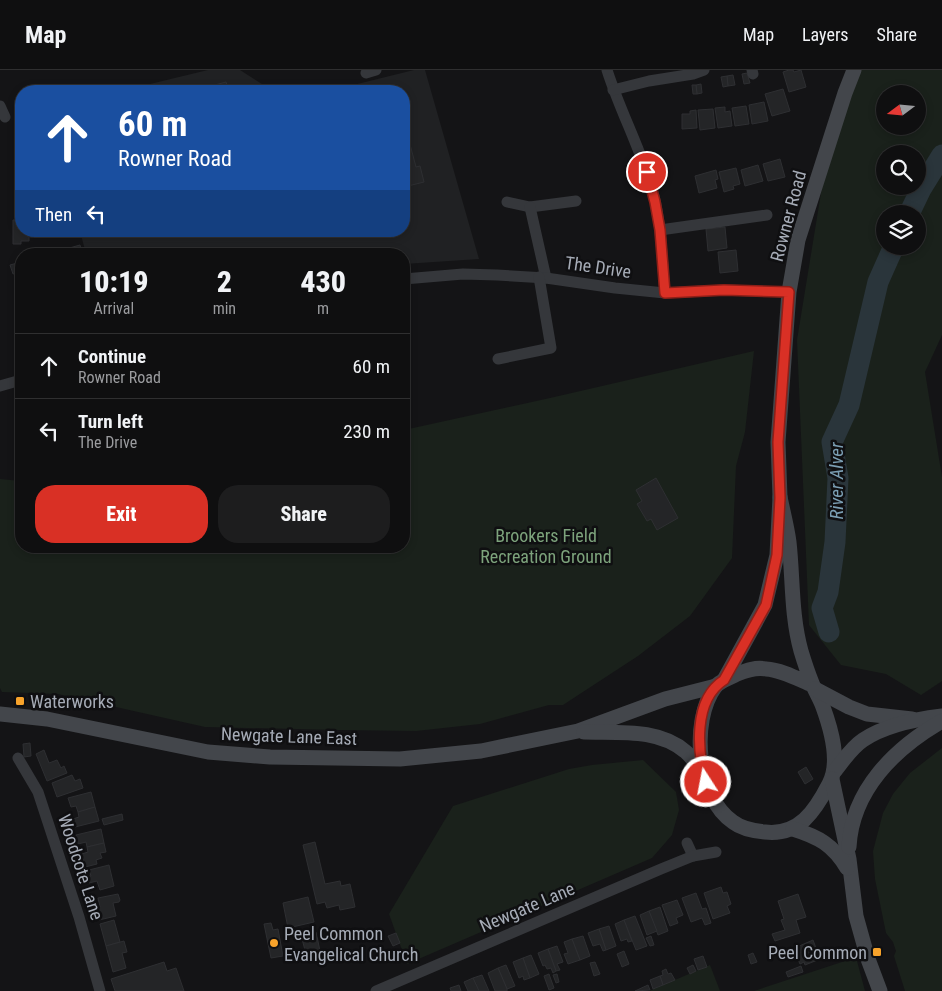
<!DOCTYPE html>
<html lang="en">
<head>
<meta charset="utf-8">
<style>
	:root { --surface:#0f0f10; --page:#1d1d1e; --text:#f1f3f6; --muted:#9b9c9f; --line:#2f2f30; --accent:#d93025 }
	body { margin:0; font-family:"Roboto Condensed",sans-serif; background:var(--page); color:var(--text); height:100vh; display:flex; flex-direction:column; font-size:19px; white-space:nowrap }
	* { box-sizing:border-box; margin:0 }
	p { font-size:16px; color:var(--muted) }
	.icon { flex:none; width:28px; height:28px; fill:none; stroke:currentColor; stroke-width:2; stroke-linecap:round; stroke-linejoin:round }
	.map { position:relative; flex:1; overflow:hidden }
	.drawer { position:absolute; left:15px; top:178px; width:395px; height:305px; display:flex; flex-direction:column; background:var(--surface); border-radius:20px; box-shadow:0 2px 8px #0003,0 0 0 1px var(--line) }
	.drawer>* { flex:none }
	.guide { position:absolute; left:15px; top:15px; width:395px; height:152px; border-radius:20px; box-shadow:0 2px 8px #0003,0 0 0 1px var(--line); background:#1a4fa0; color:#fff; overflow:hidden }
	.needle { width:32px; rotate:254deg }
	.tools { position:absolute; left:876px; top:15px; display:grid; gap:10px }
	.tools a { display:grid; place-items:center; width:50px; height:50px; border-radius:50%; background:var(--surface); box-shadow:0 2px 8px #0003,0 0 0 1px var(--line); font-size:25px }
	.pin { position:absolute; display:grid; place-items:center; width:42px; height:42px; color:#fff; margin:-21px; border:2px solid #fff; border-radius:50%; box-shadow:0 1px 5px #0007 }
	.me { position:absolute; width:55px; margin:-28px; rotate:349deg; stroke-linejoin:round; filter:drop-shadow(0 0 4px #0008) }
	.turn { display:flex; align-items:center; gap:18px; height:105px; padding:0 20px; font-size:22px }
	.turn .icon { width:65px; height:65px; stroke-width:2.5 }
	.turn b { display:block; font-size:35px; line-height:42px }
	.then { display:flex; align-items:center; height:48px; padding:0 20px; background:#0003; gap:10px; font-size:19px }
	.eta { display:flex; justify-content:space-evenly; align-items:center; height:85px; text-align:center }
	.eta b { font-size:30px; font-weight:800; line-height:35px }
	.cta { display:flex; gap:10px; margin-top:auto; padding:10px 20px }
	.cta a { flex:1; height:58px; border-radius:20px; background:var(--accent); color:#fff; font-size:20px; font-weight:800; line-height:58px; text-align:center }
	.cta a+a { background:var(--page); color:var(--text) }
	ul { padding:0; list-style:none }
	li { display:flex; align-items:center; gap:15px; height:65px; padding:0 20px; border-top:1px solid var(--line) }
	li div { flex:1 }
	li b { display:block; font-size:19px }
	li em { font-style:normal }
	header { display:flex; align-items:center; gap:30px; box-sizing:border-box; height:70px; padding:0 25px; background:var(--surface); border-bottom:1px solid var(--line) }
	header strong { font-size:24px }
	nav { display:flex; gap:28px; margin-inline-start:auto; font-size:18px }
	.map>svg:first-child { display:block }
	.built { fill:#202123 }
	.green { fill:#1a211b; fill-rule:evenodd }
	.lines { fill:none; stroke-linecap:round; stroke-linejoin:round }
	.river { stroke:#2a353b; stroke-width:21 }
	.building { fill:#242527; stroke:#2e2f32 }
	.street { stroke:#35373b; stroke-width:11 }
	.secondary { stroke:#43464b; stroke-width:15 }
	.route-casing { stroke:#8d1f18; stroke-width:12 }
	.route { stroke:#d93025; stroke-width:9 }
	.poi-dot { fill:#f8a32b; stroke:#0f0f11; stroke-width:2 }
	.labels { text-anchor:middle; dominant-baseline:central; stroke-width:5; stroke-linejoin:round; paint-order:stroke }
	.street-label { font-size:18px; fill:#a6acb7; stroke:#0f0f11 }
	.park-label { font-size:18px; fill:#7da37c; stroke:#0f0f11 }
	.poi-label { font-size:18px; fill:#a6acb7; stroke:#0f0f11; text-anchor:start }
	.water-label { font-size:19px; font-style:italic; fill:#7b9eb3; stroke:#0f0f11 }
</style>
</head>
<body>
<header>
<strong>Map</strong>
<nav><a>Map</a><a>Layers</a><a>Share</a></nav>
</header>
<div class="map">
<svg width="942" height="921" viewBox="0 0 942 921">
	<rect width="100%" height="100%" fill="#141416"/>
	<!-- built -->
	<g class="built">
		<polygon points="208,0 240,0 273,21 121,21"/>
		<polygon points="414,0 425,0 479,189 404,194 404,184 86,184 80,161 404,161 404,21 329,21"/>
	</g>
	<!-- green -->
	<g class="green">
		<path d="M861,0h81v265l-17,37 17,105v204l-21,14 -35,-21 -45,-9 -32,-40 -12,-285 31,-190zM885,24h33v32h-33zM885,84h33v32h-33zM885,144h33v32h-33z"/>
		<polygon points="754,281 745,362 736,396 732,488 690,546 638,586 563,635 549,635 480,654 416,661 338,660 205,657 58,624 2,622 0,618 0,409 21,411 21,476 404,476 404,360 550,328"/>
		<polygon points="942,678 942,921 905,921 894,886 896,881 893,872 886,863 875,809 873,781 883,743 893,724 910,703"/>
		<polygon points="643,690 676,722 679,740 672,765 652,788 407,894 389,844 453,736 569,699 592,695"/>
		<polygon points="845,891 857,891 865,921 754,921"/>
		<polygon points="710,895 720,921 649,921"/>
	</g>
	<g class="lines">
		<!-- river -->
		<g class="river">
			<polyline points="909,144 921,119 942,85"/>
			<polyline points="829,562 822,538 828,522 835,472 838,408 832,372 849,335 878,212 894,176"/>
		</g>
	</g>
	<!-- building -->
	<g class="building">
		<polygon points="789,0 793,0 794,2 801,0 806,17 789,22 783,2"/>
		<polygon points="747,3 750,13 744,14 742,4"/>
		<polygon points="733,5 735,15 728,16 727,6"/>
		<polygon points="727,6 728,16 723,17 721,7"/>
		<polygon points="226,12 229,21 192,21"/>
		<polygon points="701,14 702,23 697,24 696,15"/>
		<polygon points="692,15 696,15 697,24 693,24"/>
		<polygon points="783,19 790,41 772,46 765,24"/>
		<polygon points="764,32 768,51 752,54 749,35"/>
		<polygon points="746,36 749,54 735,56 732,38"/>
		<polygon points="725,37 725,42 730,41 732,56 718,58 715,38"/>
		<polygon points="713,39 715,58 700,60 698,40"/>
		<polygon points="696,40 697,58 682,59 682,44 690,44 690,41"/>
		<polygon points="406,45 410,62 407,63 416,97 420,96 424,112 404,117 404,46"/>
		<polygon points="780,89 785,107 768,111 763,94"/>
		<polygon points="758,95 763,111 745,116 741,100"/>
		<polygon points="736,98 740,114 733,116 734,119 724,122 719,102"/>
		<polygon points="716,100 718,109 715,110 717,118 699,123 695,106"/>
		<polygon points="13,150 21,150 21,161 29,161 29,171 21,171 21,174 13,174"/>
		<polygon points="725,157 727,178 708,181 706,159"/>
		<rect x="33" y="161" width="8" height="5"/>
		<polygon points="80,175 82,184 48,184"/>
		<polygon points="736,180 738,201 720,203 718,182"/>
		<polygon points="21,192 21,202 13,204 10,195"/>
		<polygon points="656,408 678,448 657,460 651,449 647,451 637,434 642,431 636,420"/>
		<polygon points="30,673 31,686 24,687 23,674"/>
		<polygon points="44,680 49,693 57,690 61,698 64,696 67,703 47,711 36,684"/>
		<polygon points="806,697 813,709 805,714 798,702"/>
		<polygon points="72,705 75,711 80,709 83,718 57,727 52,713"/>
		<polygon points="91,722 95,737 78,742 76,736 71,737 68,728"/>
		<polygon points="95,737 99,751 75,757 73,749 79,747 78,742"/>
		<polygon points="122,744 123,750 104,755 102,749"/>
		<polygon points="101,759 104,773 87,777 86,772 78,774 76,765"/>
		<polygon points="315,772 325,814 340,811 341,816 350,814 355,837 340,840 339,835 327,838 325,832 317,834 303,775"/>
		<polygon points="104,773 106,782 100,783 102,788 96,790 97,794 85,797 82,784 88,782 87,777"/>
		<polygon points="109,795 114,816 100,820 97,811 89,813 87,806 91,806 89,800"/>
		<polygon points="721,817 723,823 727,822 731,834 727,836 730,843 713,849 704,823"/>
		<polygon points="696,823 702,839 706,838 711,853 705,855 702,848 691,852 682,828"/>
		<polygon points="118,824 120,830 119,832 113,833 116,846 99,850 96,838 100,837 98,828"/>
		<polygon points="798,824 806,847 796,850 800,863 775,871 772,864 785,860 781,850 784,849 778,831"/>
		<polygon points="308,827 314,852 288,858 283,833"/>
		<polygon points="677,830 683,845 676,848 678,853 670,856 662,835"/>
		<polygon points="660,837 668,861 658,865 649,841"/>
		<polygon points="649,841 657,861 647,865 640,845"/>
		<polygon points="635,846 647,876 636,880 624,850"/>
		<polygon points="114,850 120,872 106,876 100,854"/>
		<polygon points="624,850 632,871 628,872 627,869 621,871 615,854"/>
		<polygon points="271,853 273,860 278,859 283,886 271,888 264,854"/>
		<polygon points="609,856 616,876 606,880 599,859"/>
		<polygon points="599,859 606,880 603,881 600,874 593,876 588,863"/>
		<polygon points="316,862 320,881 306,884 301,865"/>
		<polygon points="396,863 400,873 393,876 388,866"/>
		<polygon points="583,866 590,886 580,890 572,869"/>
		<polygon points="651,866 654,875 650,876 646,868"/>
		<polygon points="572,869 580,890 568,894 564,884 568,883 564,872"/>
		<polygon points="813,870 820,889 805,895 804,892 800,894 796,885 800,883 797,877"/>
		<polygon points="124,871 127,882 122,883 126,898 113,902 106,876"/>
		<polygon points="557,876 563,892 557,894 560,900 556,901 548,879"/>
		<polygon points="548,879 556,901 553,903 551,898 547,899 545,895 543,896 538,883"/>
		<polygon points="624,881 629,894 622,897 617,884"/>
		<polygon points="753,883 757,892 751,894 748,885"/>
		<polygon points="531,885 539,904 530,908 523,888"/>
		<polygon points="703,886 707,897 698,900 694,889"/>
		<polygon points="523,888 530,908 524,910 523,906 519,908 513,892"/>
		<polygon points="164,892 167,901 176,898 184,921 115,921 111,909"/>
		<polygon points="595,892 600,904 594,906 590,893"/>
		<polygon points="506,895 515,916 507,919 498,898"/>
		<polygon points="693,895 696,901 690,904 687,898"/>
		<polygon points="801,896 803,902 788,907 786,902"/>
		<polygon points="498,898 507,919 507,921 495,921 488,903"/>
		<polygon points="666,899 668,904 671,903 675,910 663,915 660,906 663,905 662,901"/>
		<polygon points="549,904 554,918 549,920 544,906"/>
		<polygon points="557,904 559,912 556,913 553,905"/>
		<polygon points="482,905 489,921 479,921 473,908"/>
		<polygon points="660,906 663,915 653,919 650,910"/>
		<polygon points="473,908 479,921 468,921 464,912"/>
		<polygon points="459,915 461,921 451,921 450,918"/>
		<polygon points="648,915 650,920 635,921"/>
	</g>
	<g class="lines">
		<!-- street -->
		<g class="street">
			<path d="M607,0c14,44 37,85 48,130 7,30 7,62 10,93"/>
			<polyline points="752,0 753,4"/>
			<polyline points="366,3 376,0"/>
			<polyline points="613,20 649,11 693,4 704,0"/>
			<polyline points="0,36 5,47"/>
			<polyline points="507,132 530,137 576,131"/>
			<polyline points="530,137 546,208"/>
			<polyline points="660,160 767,145"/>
			<polyline points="404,209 463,204 497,205 546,208 615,218 665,223 724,220 789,222"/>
			<polyline points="498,289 551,278 539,207"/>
			<polyline points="0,316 21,310"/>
			<polyline points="18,688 38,722 79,847 100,921"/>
			<polyline points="687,773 693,786"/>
			<polyline points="376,921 661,799 693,786 716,782"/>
		</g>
		<!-- secondary -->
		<g class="secondary">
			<path d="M780,427c3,15 7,30 9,45 4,36 2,73 12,109 3,10 7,22 11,32 3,8 8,16 11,24 8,22 18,55 6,77 -14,27 -30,52 -64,48 -11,-1 -23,-3 -32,-10 -36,-24 -43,-101 -18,-135 4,-6 15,-9 22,-13 10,-4 19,-7 29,-5 16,1 32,10 46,16"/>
			<polyline points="724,610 765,535 777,485 780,427 778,372 789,222 798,170 845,23 854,0"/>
			<polyline points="815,619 849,637 867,644 912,649"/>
			<polyline points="0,644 47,649 208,682 270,687 400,689 481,681 578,661 665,629 716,616"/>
			<path d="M584,662c34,1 75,-4 102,20 7,6 12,15 18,21"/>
			<path d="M834,702c9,-11 17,-24 29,-32 21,-14 54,-21 79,-24"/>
			<polyline points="832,709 849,789 856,846 868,889 880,921"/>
			<path d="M793,759c26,8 40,16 54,39"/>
			<path d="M849,777c3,-57 46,-99 93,-126"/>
		</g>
	</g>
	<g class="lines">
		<!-- route casing -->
		<g class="route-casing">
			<path id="route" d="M647,102l8,30 5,28 5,63 59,-3 65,2 -11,150 2,56 -3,57 -11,50 -42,75c-31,20 -27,71 -18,102"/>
		</g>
		<!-- route -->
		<use href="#route" class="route"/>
	</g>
	<!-- markers -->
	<g class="poi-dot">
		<rect x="15" y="626" width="10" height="10" rx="2.5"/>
		<circle cx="274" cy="873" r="5"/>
		<rect x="872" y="877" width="10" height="10" rx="2.5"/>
	</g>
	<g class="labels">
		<!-- street labels -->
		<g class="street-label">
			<text transform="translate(788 146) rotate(-75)">Rowner Road</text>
			<text transform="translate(598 197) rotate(8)">The Drive</text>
			<text transform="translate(289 666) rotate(2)">Newgate Lane East</text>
			<text transform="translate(81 797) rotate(72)">Woodcote Lane</text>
			<text transform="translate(527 837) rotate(-23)">Newgate Lane</text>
		</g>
		<!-- park labels -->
		<g class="park-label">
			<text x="546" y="465">Brookers Field<tspan x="546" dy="21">Recreation Ground</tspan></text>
		</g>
		<!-- poi labels -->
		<g class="poi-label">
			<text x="30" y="631">Waterworks</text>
			<text x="284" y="863">Peel Common<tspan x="284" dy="21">Evangelical Church</tspan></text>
			<text x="867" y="882" text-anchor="end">Peel Common</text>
		</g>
		<!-- water labels -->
		<g class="water-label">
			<text transform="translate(836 411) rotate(-90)">River Alver</text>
		</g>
	</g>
</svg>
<div class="tools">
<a><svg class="needle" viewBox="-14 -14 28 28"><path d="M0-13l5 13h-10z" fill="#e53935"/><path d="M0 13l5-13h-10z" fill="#9b9c9f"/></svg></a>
<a><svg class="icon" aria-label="search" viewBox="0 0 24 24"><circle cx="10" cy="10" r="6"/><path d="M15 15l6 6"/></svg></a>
<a><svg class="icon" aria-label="layers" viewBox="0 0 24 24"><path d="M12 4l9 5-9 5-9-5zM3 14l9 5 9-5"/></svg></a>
</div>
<div class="pin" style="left:647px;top:102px;background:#d93025"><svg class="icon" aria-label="arrive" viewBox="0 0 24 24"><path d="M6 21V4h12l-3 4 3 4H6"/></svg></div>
<svg class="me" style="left:706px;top:712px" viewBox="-20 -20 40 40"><circle r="17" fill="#d93025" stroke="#fff" stroke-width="3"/><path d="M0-11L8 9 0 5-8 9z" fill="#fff"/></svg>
<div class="guide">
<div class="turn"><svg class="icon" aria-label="ahead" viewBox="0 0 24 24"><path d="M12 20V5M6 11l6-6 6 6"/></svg><div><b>60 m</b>Rowner Road</div></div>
<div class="then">Then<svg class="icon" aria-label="left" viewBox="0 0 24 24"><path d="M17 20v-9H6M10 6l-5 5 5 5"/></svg></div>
</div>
<section class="drawer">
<div class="eta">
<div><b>10:19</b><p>Arrival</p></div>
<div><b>2</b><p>min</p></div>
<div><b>430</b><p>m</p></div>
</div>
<ul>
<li><svg class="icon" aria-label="ahead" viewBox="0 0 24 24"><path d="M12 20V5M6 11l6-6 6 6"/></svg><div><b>Continue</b><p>Rowner Road</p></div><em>60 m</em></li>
<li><svg class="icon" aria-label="left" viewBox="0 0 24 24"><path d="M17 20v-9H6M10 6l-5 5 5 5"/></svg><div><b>Turn left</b><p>The Drive</p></div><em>230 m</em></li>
</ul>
<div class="cta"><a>Exit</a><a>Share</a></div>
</section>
</div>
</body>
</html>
